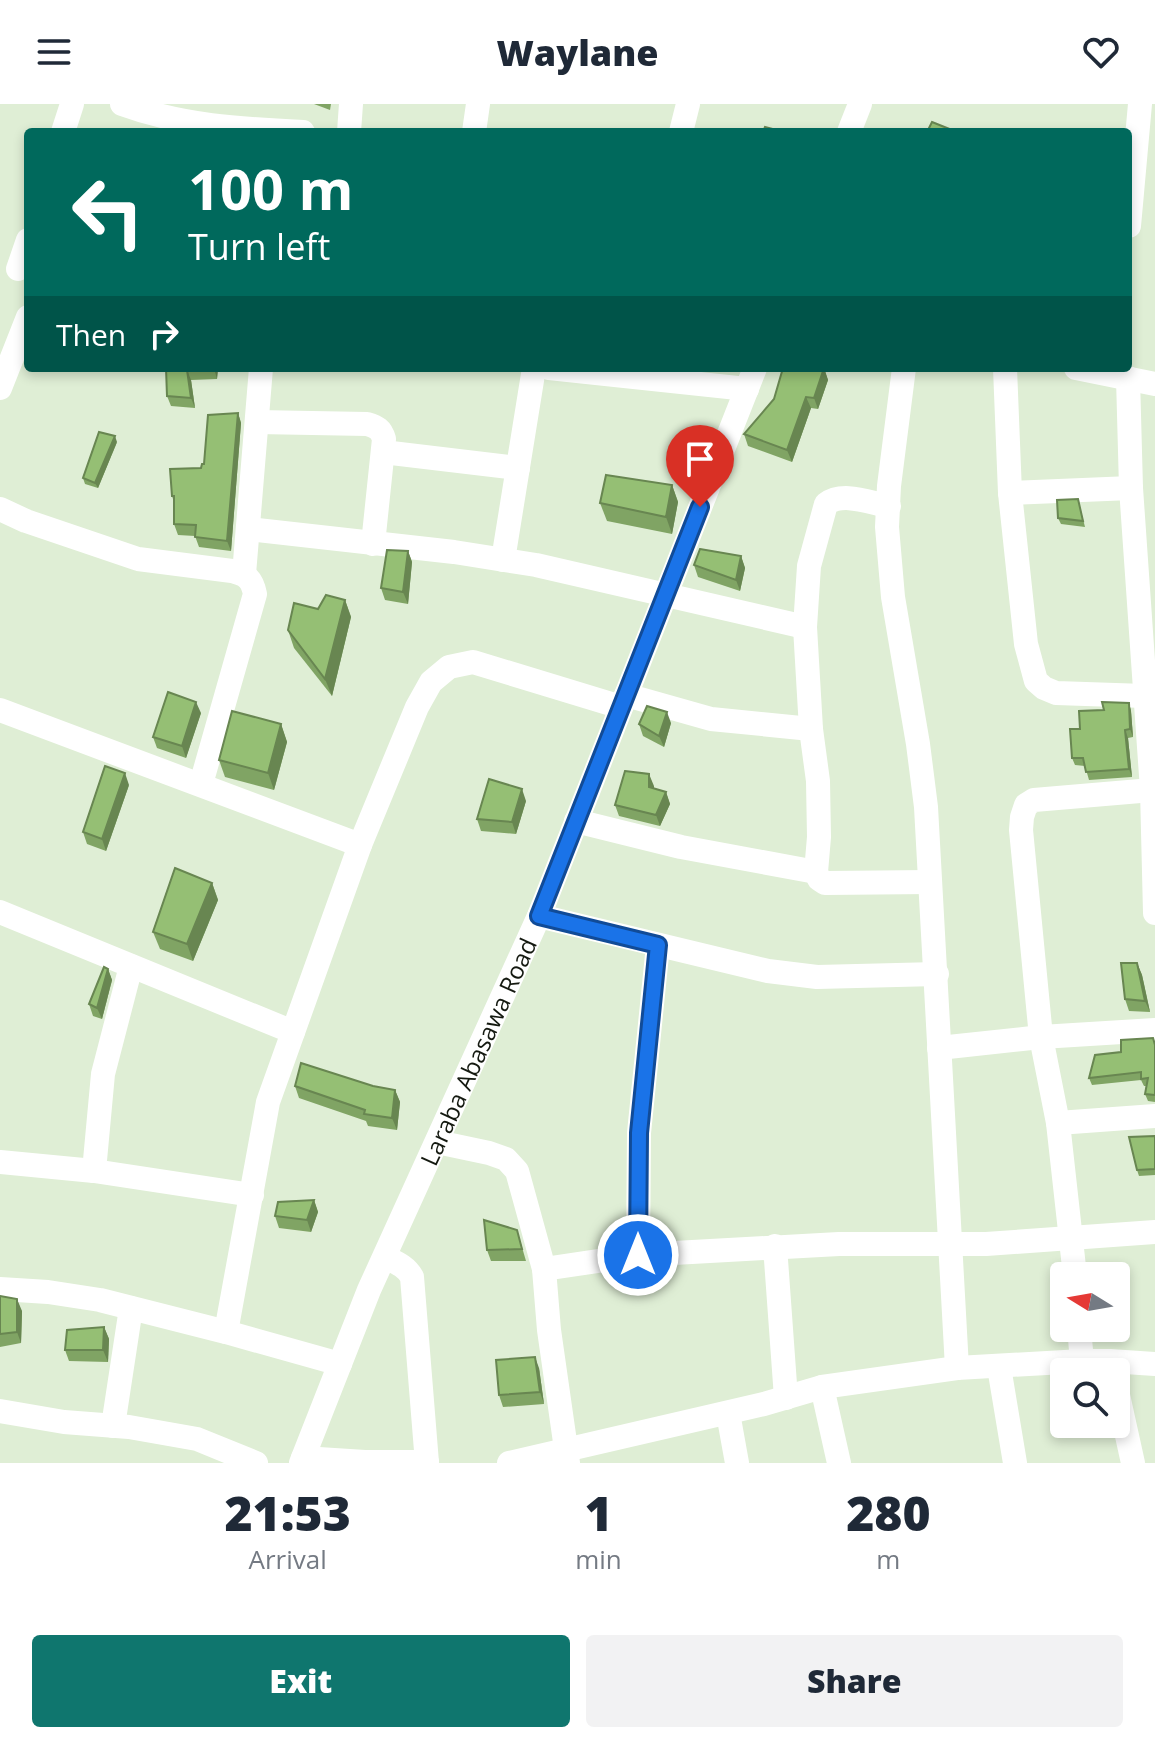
<!DOCTYPE html>
<html lang="en">
<head>
<meta charset="utf-8">
<style>
	:root { --surface:#fff; --page:#f2f2f3; --text:#1f2937; --muted:#747a83; --accent:#0f766e }
	body { margin:0; font-family:"Open Sans",sans-serif; background:var(--page); color:var(--text); height:100vh; display:flex; flex-direction:column; font-size:30px; white-space:nowrap }
	* { box-sizing:border-box; margin:0 }
	p { font-size:26px; color:var(--muted) }
	.icon { flex:none; width:44px; height:44px; fill:none; stroke:currentColor; stroke-width:2; stroke-linecap:round; stroke-linejoin:round }
	.map { position:relative; height:1359px; overflow:hidden }
	.drawer { display:flex; flex-direction:column; background:var(--surface); flex:1 }
	.drawer>* { flex:none }
	.guide { position:absolute; left:24px; top:24px; width:1108px; height:244px; border-radius:8px; box-shadow:0 4px 12px #0003; background:#00695c; color:#fff; overflow:hidden }
	.needle { width:52px; rotate:281deg }
	.buttons { position:absolute; left:1050px; top:1158px; display:grid; gap:16px }
	.buttons a { display:grid; place-items:center; width:80px; height:80px; border-radius:8px; background:var(--surface); box-shadow:0 4px 12px #0003; font-size:40px }
	.pin { position:absolute; display:grid; place-items:center; width:68px; height:68px; color:#fff; margin:-82px -34px; border-radius:50% 50% 50% 0; rotate:-45deg; box-shadow:0 0 8px #0007 }
	.pin .icon { rotate:45deg }
	.me { position:absolute; width:88px; margin:-44px; rotate:0deg; stroke-linejoin:round; filter:drop-shadow(0 0 6px #0008) }
	.turn { display:flex; align-items:center; gap:28px; height:168px; padding:0 32px; font-size:36px }
	.turn .icon { width:104px; height:104px; stroke-width:2.5 }
	.turn b { display:block; font-size:56px; line-height:68px }
	.then { display:flex; align-items:center; height:76px; padding:0 32px; background:#0003; gap:16px; font-size:30px }
	.eta { display:flex; justify-content:space-evenly; align-items:center; height:136px; text-align:center }
	.eta b { font-size:48px; font-weight:800; line-height:56px }
	.primary-button { display:flex; gap:16px; margin-top:auto; padding:16px 32px }
	.primary-button a { flex:1; height:92px; border-radius:8px; background:var(--accent); color:#fff; font-size:32px; font-weight:800; line-height:92px; text-align:center }
	.primary-button a+a { background:var(--page); color:var(--text) }
	header { display:flex; justify-content:space-between; align-items:center; height:104px; padding:0 32px; background:var(--surface); font-size:36px; font-weight:800 }
	.map>svg:first-child { display:block }
	.lines { fill:none; stroke-linecap:round; stroke-linejoin:round }
	.minor { stroke:#fff; stroke-width:24 }
	.wall { fill:#80a464 }
	.shaded-wall { fill:#688651 }
	.building { fill:#95bf74; stroke:#688651; stroke-width:2 }
	.route-casing { stroke:#114b97; stroke-width:20 }
	.route { stroke:#1a73e8; stroke-width:14 }
	.labels { text-anchor:middle; dominant-baseline:central; stroke-width:6; stroke-linejoin:round; paint-order:stroke }
	.street-label { font-size:24px; fill:#141910; stroke:#dfeed5 }
</style>
</head>
<body>
<header><svg class="icon" aria-label="menu" viewBox="0 0 24 24"><path d="M4 6h16M4 12h16M4 18h16"/></svg>Waylane<svg class="icon" aria-label="heart" viewBox="0 0 24 24"><path d="M12 20l-8-8c-3-5 5-10 8-4 3-6 11-1 8 4z"/></svg></header>
<div class="map">
<svg width="1155" height="1359" viewBox="0 0 1155 1359">
	<rect width="100%" height="100%" fill="#dfeed5"/>
	<g class="lines">
		<!-- minor -->
		<g class="minor">
			<path d="M122,0c60,22 118,25 181,28"/>
			<polyline points="63,28 72,0"/>
			<polyline points="349,28 351,0"/>
			<polyline points="474,28 478,0"/>
			<polyline points="681,28 688,0"/>
			<polyline points="849,28 860,0"/>
			<polyline points="1129,122 1140,0"/>
			<polyline points="18,165 28,136"/>
			<polyline points="549,264 747,285"/>
			<polyline points="904,264 889,382 887,423 893,493 918,640 926,703 957,1264"/>
			<polyline points="1005,264 1010,389 1026,540 1036,577 1044,584 1056,589 1145,592"/>
			<polyline points="1076,264 1155,280"/>
			<polyline points="1128,274 1131,384 1152,686 1155,809"/>
			<polyline points="0,284 28,213"/>
			<path d="M257,318l110,2c10,3 14,5 17,15l-11,105"/>
			<polyline points="383,348 518,364"/>
			<polyline points="1010,389 1131,384"/>
			<path d="M889,402c-19,-3 -46,-15 -63,-2l-17,62 -4,61 6,102 7,52 1,56 -3,35 3,7 6,4 105,-1"/>
			<path d="M0,405l26,12 112,38 94,12c15,4 20,8 23,23l-54,190"/>
			<polyline points="248,425 454,448 536,461 805,523"/>
			<polyline points="503,456 534,264"/>
			<polyline points="244,470 261,264"/>
			<polyline points="626,591 711,615 811,625"/>
			<polyline points="0,606 360,741"/>
			<polyline points="576,717 681,743 816,768"/>
			<polyline points="0,808 293,928"/>
			<polyline points="539,812 768,867 817,873 937,870"/>
			<polyline points="939,944 1041,933 1155,926"/>
			<polyline points="1058,1019 1155,1012"/>
			<polyline points="437,1038 489,1049 506,1055 517,1067 544,1165 549,1226 568,1359"/>
			<polyline points="0,1058 94,1067 252,1091"/>
			<polyline points="94,1067 103,970 131,862"/>
			<polyline points="775,1142 786,1294"/>
			<polyline points="638,1151 639,1029 658,841"/>
			<path d="M385,1153c10,5 21,9 27,20l15,186"/>
			<polyline points="544,1165 638,1151 839,1140 986,1140 1155,1128"/>
			<polyline points="1075,1172 1058,1019 1041,933 1021,726 1022,713 1026,701 1034,696 1152,686"/>
			<polyline points="0,1185 48,1188 100,1196 226,1228 340,1260"/>
			<polyline points="1079,1224 1082,1257"/>
			<polyline points="226,1228 268,998 360,741 417,603 431,578 449,563 473,558 621,603"/>
			<polyline points="999,1263 1015,1359"/>
			<polyline points="1116,1282 1133,1359"/>
			<polyline points="822,1283 839,1359"/>
			<polyline points="0,1307 64,1318 129,1323 197,1335 256,1359"/>
			<polyline points="728,1309 737,1359"/>
			<polyline points="113,1322 131,1204"/>
			<polyline points="303,1354 365,1358 427,1358"/>
			<path id="s1" d="M301,1359l68,-173 170,-374 216,-548"/>
			<polyline points="509,1359 764,1300 822,1283 957,1264 1082,1257 1110,1257 1155,1260"/>
		</g>
	</g>
	<!-- wall -->
	<g class="wall">
		<polygon points="314,0 331,0 330,6"/>
		<polygon points="166,264 218,264 217,275 191,276 195,304 171,302 167,292"/>
		<polygon points="824,264 828,276 818,305 811,304 792,358 748,342 744,330"/>
		<polygon points="238,309 241,319 231,447 199,443 195,432 178,431 174,420 174,398 172,392 204,360"/>
		<polygon points="117,338 98,384 85,380 83,374"/>
		<polygon points="672,381 678,398 672,430 607,417 600,399"/>
		<polygon points="1078,395 1085,423 1061,420 1058,414"/>
		<polygon points="408,447 412,458 408,500 385,496 381,484"/>
		<polygon points="741,452 745,464 740,487 698,473 694,461"/>
		<polygon points="345,496 351,513 332,592 294,544 288,526 318,505"/>
		<polygon points="1129,599 1131,607 1133,633 1128,634 1132,673 1089,676 1085,662 1075,661 1072,654 1104,606"/>
		<polygon points="201,609 186,654 157,644 153,633"/>
		<polygon points="671,619 664,643 643,632 639,620"/>
		<polygon points="281,620 287,638 274,686 225,673 219,656"/>
		<polygon points="129,681 106,747 87,740 83,728"/>
		<polygon points="654,682 654,684 666,688 670,700 660,722 619,712 615,701"/>
		<polygon points="526,697 516,730 481,727 477,715"/>
		<polygon points="212,779 218,796 193,857 160,845 153,828"/>
		<polygon points="1137,859 1142,871 1150,908 1129,907 1125,895"/>
		<polygon points="108,865 112,876 102,915 93,912 89,900"/>
		<polygon points="1153,934 1155,938 1155,998 1148,997 1145,990 1146,982 1144,982 1141,976 1092,981 1089,974 1121,948"/>
		<polygon points="295,982 373,982 395,986 400,998 397,1026 368,1022 366,1017 299,994"/>
		<polygon points="1155,1032 1155,1071 1139,1072 1137,1066"/>
		<polygon points="314,1096 318,1108 311,1128 279,1124 275,1112"/>
		<polygon points="517,1126 526,1157 491,1157 487,1146"/>
		<polygon points="0,1192 22,1207 21,1239 0,1243"/>
		<polygon points="104,1223 109,1235 108,1258 69,1257 65,1246"/>
		<polygon points="539,1264 544,1300 503,1303 499,1291"/>
	</g>
	<!-- shaded-wall -->
	<g class="shaded-wall">
		<polygon points="214,264 218,264 217,275"/>
		<polygon points="824,264 828,276 818,305 814,294"/>
		<polygon points="187,266 191,276 195,304 191,294"/>
		<polygon points="806,293 811,304 792,358 787,346"/>
		<polygon points="238,309 241,319 231,447 227,437"/>
		<polygon points="115,332 117,338 98,384 95,379"/>
		<polygon points="672,381 678,398 672,430 666,413"/>
		<polygon points="408,447 412,458 408,500 403,488"/>
		<polygon points="741,452 745,464 740,487 736,476"/>
		<polygon points="345,496 351,513 332,592 325,575"/>
		<polygon points="196,598 201,609 186,654 182,642"/>
		<polygon points="1129,599 1131,607 1133,633 1130,625"/>
		<polygon points="667,608 671,619 664,643 659,632"/>
		<polygon points="281,620 287,638 274,686 268,669"/>
		<polygon points="1125,626 1128,634 1132,673 1129,665"/>
		<polygon points="125,669 129,681 106,747 102,735"/>
		<polygon points="649,670 654,682 654,694 649,683"/>
		<polygon points="522,685 526,697 516,730 512,718"/>
		<polygon points="666,688 670,700 660,722 656,711"/>
		<polygon points="212,779 218,796 193,857 187,840"/>
		<polygon points="1137,859 1142,871 1150,908 1145,897"/>
		<polygon points="108,865 112,876 102,915 97,904"/>
		<polygon points="395,986 400,998 397,1026 392,1014"/>
		<polygon points="314,1096 318,1108 311,1128 307,1116"/>
		<polygon points="17,1195 22,1207 21,1239 17,1228"/>
		<polygon points="104,1223 109,1235 108,1258 103,1246"/>
		<polygon points="535,1253 539,1264 544,1300 540,1288"/>
	</g>
	<!-- building -->
	<g class="building">
		<polygon points="932,18 957,28 927,28"/>
		<polygon points="765,23 784,28 763,28"/>
		<polygon points="166,264 214,264 187,266 191,294 167,292"/>
		<polygon points="783,264 824,264 814,294 806,293 787,346 744,330 774,295"/>
		<polygon points="238,309 227,437 195,433 196,421 174,420 174,392 172,392 170,365 201,364 202,360 204,360 208,311"/>
		<polygon points="99,328 115,332 95,379 83,374"/>
		<polygon points="606,371 672,381 666,413 600,399"/>
		<polygon points="1078,395 1083,417 1058,414 1057,396"/>
		<polygon points="700,445 741,452 736,476 694,461"/>
		<polygon points="387,446 408,447 403,488 381,484"/>
		<polygon points="326,491 345,496 325,575 288,526 294,499 318,505"/>
		<polygon points="168,588 196,598 182,642 153,633"/>
		<polygon points="1102,598 1129,599 1130,625 1125,626 1129,665 1086,668 1083,654 1072,654 1070,625 1080,625 1079,607 1104,606"/>
		<polygon points="647,602 667,608 659,632 639,620"/>
		<polygon points="232,607 281,620 268,669 219,656"/>
		<polygon points="105,662 125,669 102,735 83,728"/>
		<polygon points="625,667 649,670 649,683 666,688 656,711 615,701"/>
		<polygon points="489,675 522,685 512,718 477,715"/>
		<polygon points="175,764 212,779 187,840 153,828"/>
		<polygon points="1121,859 1137,859 1145,897 1125,895"/>
		<polygon points="104,863 108,865 97,904 89,900"/>
		<polygon points="1153,934 1155,941 1155,991 1145,990 1148,974 1141,975 1141,968 1089,974 1095,951 1121,948 1121,936"/>
		<polygon points="301,959 373,982 395,986 392,1014 364,1010 365,1006 295,982"/>
		<polygon points="1155,1032 1155,1065 1137,1066 1129,1033"/>
		<polygon points="314,1096 307,1116 275,1112 278,1098"/>
		<polygon points="484,1116 517,1126 522,1145 487,1146"/>
		<polygon points="0,1192 17,1195 17,1228 0,1230"/>
		<polygon points="104,1223 103,1246 65,1246 67,1226"/>
		<polygon points="535,1253 540,1288 499,1291 496,1256"/>
	</g>
	<g class="lines">
		<!-- route casing -->
		<g class="route-casing">
			<polyline id="route" points="638,1151 639,1029 658,841 539,812 700,403"/>
		</g>
		<!-- route -->
		<use href="#route" class="route"/>
	</g>
	<g class="labels">
		<!-- street labels -->
		<g class="street-label">
			<text stroke="none"><textPath href="#s1" startOffset="448">Laraba Abasawa Road</textPath></text>
		</g>
	</g>
</svg>
<div class="buttons">
<a><svg class="needle" viewBox="-14 -14 28 28"><path d="M0-13l5 13h-10z" fill="#e53935"/><path d="M0 13l5-13h-10z" fill="#747a83"/></svg></a>
<a><svg class="icon" aria-label="search" viewBox="0 0 24 24"><circle cx="10" cy="10" r="6"/><path d="M15 15l6 6"/></svg></a>
</div>
<div class="pin" style="left:700px;top:403px;background:#d93025"><svg class="icon" aria-label="arrive" viewBox="0 0 24 24"><path d="M6 21V4h12l-3 4 3 4H6"/></svg></div>
<svg class="me" style="left:638px;top:1151px" viewBox="-20 -20 40 40"><circle r="17" fill="#1a73e8" stroke="#fff" stroke-width="3"/><path d="M0-11L8 9 0 5-8 9z" fill="#fff"/></svg>
<div class="guide">
<div class="turn"><svg class="icon" aria-label="left" viewBox="0 0 24 24"><path d="M17 20v-9H6M10 6l-5 5 5 5"/></svg><div><b>100 m</b>Turn left</div></div>
<div class="then">Then<svg class="icon" aria-label="right" viewBox="0 0 24 24"><path d="M7 20v-9h11M14 6l5 5-5 5"/></svg></div>
</div>
</div>
<section class="drawer">
<div class="eta">
<div><b>21:53</b><p>Arrival</p></div>
<div><b>1</b><p>min</p></div>
<div><b>280</b><p>m</p></div>
</div>
<div class="primary-button"><a>Exit</a><a>Share</a></div>
</section>
</body>
</html>
